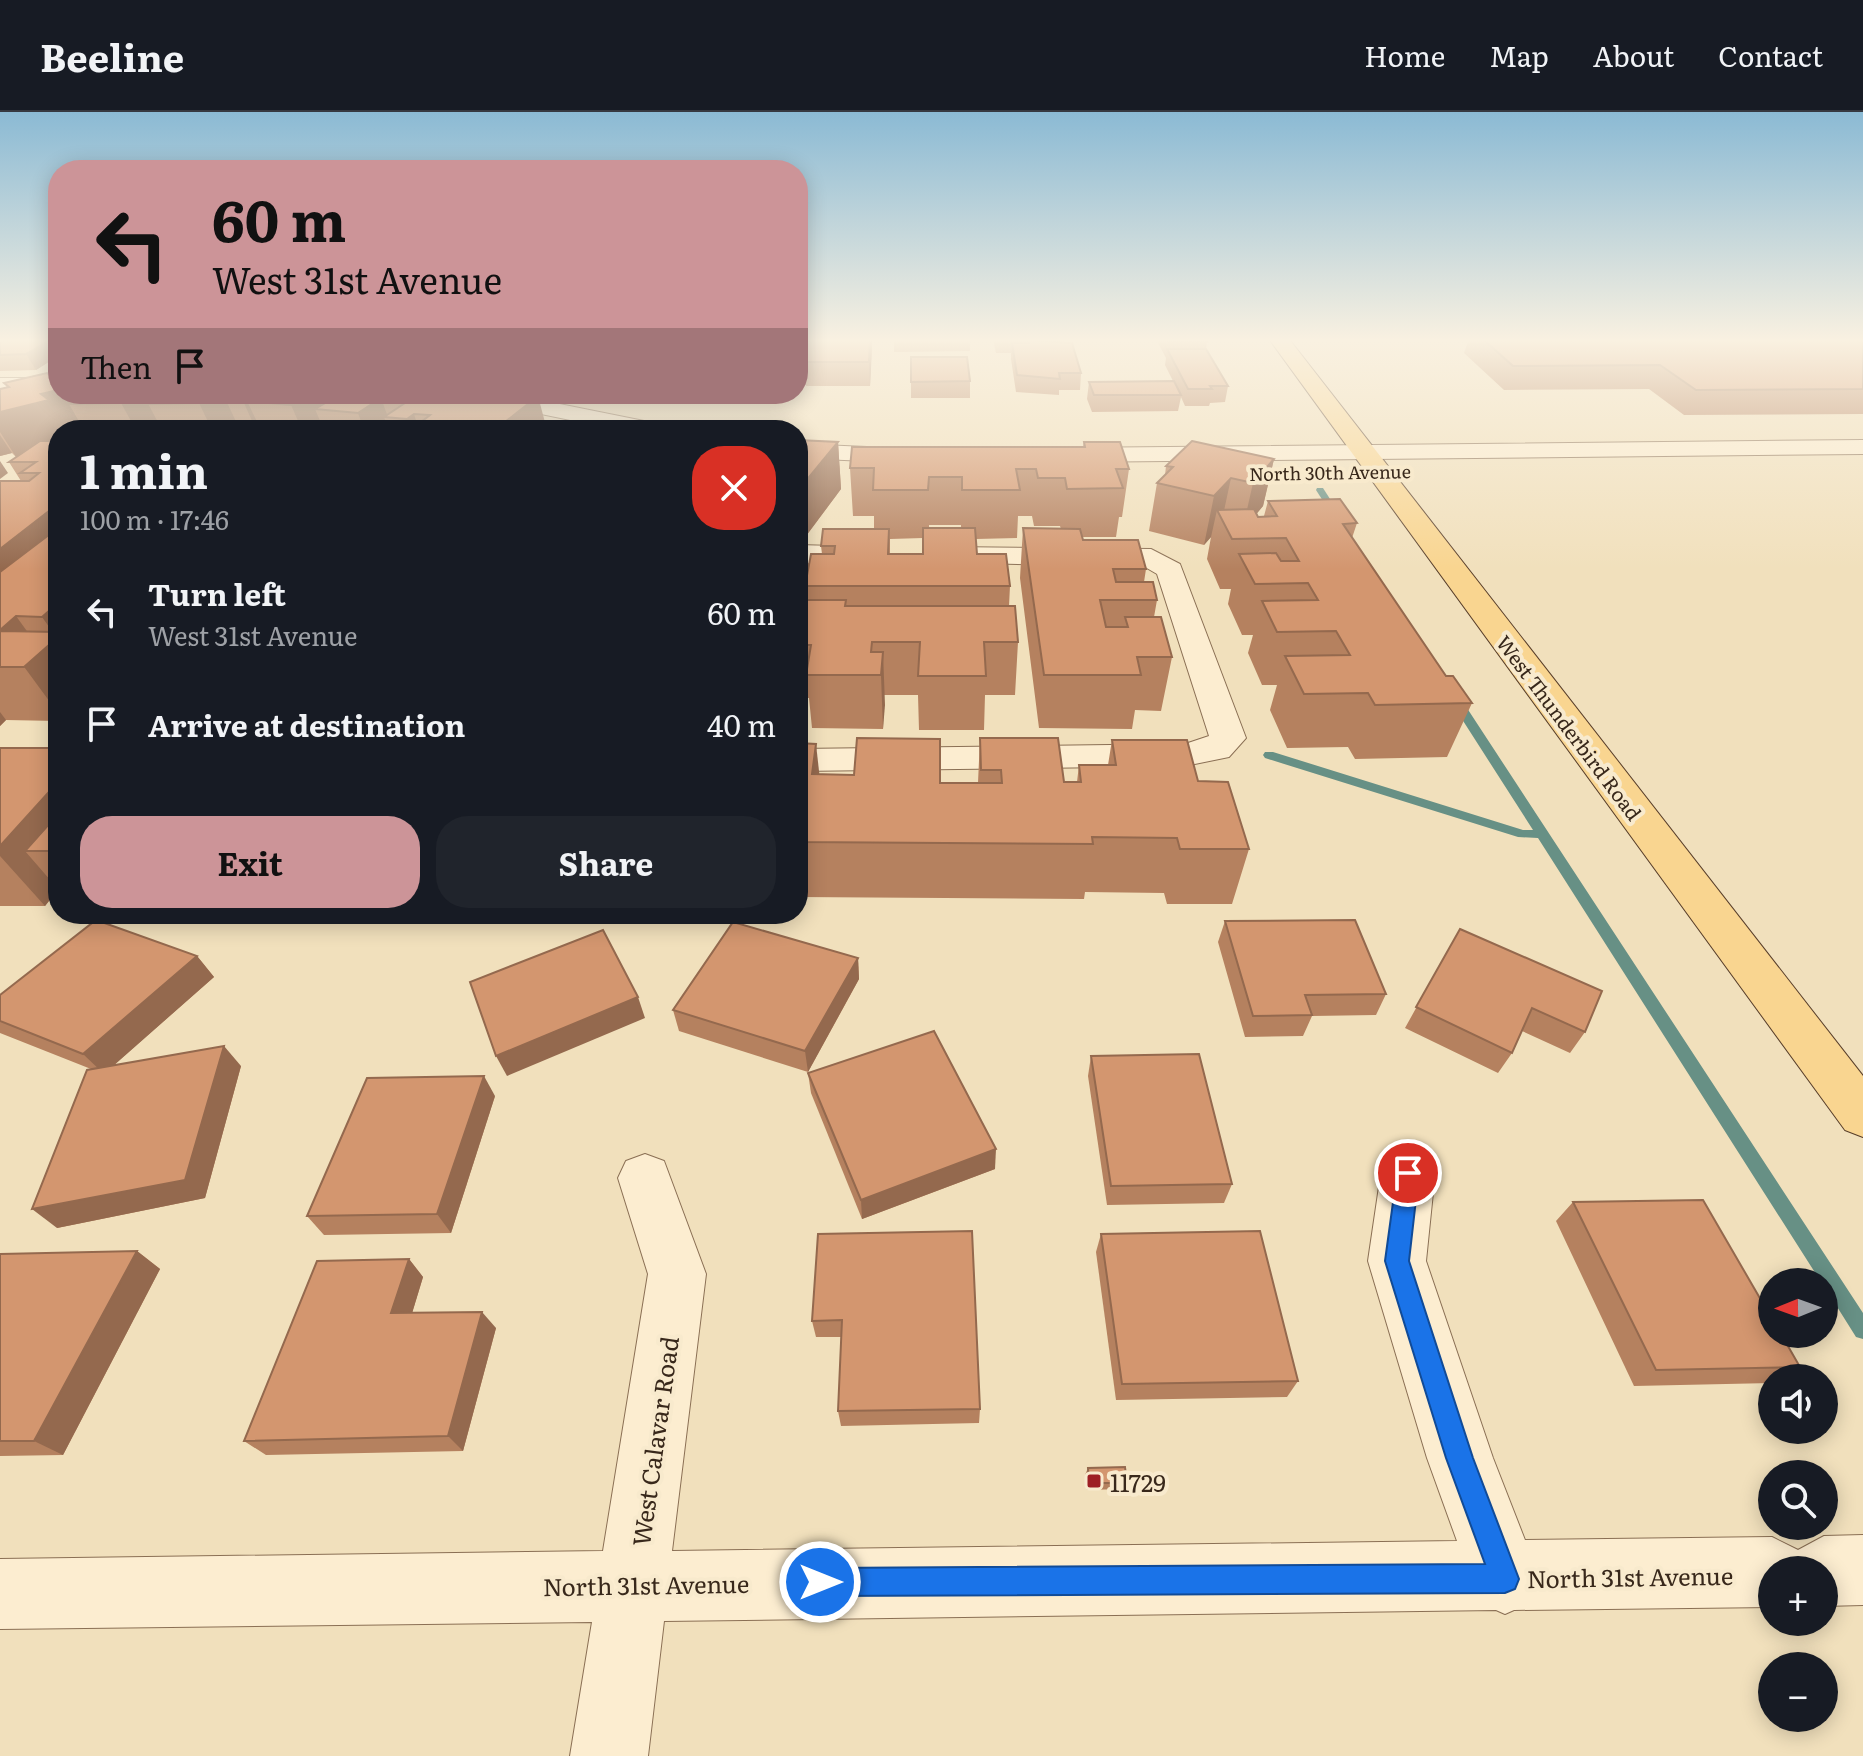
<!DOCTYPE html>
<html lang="en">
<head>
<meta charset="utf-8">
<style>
	:root { --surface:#171b24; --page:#20242c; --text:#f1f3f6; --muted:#9ea1a6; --line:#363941; --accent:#cc9498 }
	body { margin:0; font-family:Literata,serif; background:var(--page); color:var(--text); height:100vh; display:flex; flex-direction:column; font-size:30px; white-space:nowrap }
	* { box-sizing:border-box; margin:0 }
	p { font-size:26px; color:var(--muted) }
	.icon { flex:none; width:44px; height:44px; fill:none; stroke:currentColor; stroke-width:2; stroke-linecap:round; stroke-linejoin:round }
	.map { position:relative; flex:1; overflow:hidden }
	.panel { position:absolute; left:48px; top:308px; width:760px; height:504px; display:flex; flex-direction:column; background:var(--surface); border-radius:32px; box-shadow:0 4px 20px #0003 }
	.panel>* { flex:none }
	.hud { position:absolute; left:48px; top:48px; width:760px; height:244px; border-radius:32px; box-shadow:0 4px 20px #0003; background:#cc9498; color:#111; overflow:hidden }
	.needle { width:52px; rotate:269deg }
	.controls { position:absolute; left:1758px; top:1156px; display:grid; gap:16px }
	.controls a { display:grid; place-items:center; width:80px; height:80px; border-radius:50%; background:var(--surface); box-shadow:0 4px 20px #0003; font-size:40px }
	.pin { position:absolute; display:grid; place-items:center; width:68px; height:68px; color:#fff; margin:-34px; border:4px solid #fff; border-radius:50%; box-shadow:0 2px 8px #0007 }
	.me { position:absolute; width:88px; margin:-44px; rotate:90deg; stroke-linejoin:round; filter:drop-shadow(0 0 6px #0008) }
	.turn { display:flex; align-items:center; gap:28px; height:168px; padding:0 32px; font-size:36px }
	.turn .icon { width:104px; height:104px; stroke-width:2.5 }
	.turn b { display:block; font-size:56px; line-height:68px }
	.then { display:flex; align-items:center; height:76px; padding:0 32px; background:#0003; gap:16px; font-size:30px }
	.round { display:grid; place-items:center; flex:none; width:84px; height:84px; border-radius:32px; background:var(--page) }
	.head { display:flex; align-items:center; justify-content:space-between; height:136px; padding:0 32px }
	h1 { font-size:48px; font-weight:700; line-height:60px }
	.action { display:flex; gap:16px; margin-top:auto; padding:16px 32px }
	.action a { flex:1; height:92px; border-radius:32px; background:var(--accent); color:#111; font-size:32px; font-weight:700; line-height:92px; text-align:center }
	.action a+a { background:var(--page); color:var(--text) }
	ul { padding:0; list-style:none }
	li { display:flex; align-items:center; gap:24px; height:112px; padding:0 32px }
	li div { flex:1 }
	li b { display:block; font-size:30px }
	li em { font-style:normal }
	header { display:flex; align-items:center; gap:48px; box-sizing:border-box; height:112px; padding:0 40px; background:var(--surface); border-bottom:2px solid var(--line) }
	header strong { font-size:38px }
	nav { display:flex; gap:44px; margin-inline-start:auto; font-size:28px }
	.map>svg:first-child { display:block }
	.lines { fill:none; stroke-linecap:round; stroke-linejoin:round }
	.stream { fill:#679085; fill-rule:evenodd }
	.minor-casing { stroke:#8a6f54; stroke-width:2 }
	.major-casing { stroke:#573d29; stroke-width:2 }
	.minor { fill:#fcedd0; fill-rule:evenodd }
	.major { fill:#f9d590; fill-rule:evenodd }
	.wall { fill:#b5815f; fill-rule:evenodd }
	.shaded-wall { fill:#94694e }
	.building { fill:#d3966f; stroke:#94694e; stroke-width:2 }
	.route { fill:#1a73e8; stroke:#114b97; stroke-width:2 }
	.poi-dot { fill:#9e1f24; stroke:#f8eacd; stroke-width:3 }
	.labels { text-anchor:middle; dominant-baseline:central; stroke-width:8; stroke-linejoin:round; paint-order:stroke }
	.far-street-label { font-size:18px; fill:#38281b; stroke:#f8eacd }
	.street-label { font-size:20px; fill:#38281b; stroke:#f8eacd }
	.near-street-label { font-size:24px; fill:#38281b; stroke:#f8eacd }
	.near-poi-label { font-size:24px; fill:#38281b; stroke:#f8eacd; text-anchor:start }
</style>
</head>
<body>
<header>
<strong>Beeline</strong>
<nav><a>Home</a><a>Map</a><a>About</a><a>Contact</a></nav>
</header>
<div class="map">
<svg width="1863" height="1644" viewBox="0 0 1863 1644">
	<rect width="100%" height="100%" fill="#f1e0bc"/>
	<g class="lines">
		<!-- stream -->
		<g class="stream">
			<polygon points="1317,376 1323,376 1339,401 1338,403 1332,403 1316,378"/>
			<polygon points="1457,587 1463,590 1863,1201 1863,1227 1856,1225 1824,1174 1824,1170 1821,1170 1538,726 1518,725 1265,646 1263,643 1265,640 1273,640 1523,718 1533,718 1451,590"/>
		</g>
		<!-- minor casing -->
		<g class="minor-casing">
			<g id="minor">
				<rect x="0" y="266" width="58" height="14"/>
				<polygon points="466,282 510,282 654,311 666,318 619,318 477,289"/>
				<polygon points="1863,328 1863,342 1065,350 1053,343 1065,336"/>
				<polygon points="798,332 913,337 925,344 913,351 798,346"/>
				<polygon points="798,433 872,435 882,438 886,444 882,450 872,453 798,451"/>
				<polygon points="948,435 1151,437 1180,452 1246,626 1229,645 1185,654 798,659 798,637 1185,632 1209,624 1157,462 1145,455 938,450 934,444 938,438"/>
				<polygon points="1408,1037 1427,1044 1435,1061 1426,1149 1493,1346 1525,1428 1772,1425 1798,1438 1824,1424 1863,1423 1863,1493 1824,1494 1824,1458 1772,1458 1772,1495 1514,1498 1505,1502 1496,1498 664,1509 648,1644 570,1644 592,1510 0,1517 0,1447 603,1439 648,1162 618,1066 626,1049 645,1042 664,1049 706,1162 672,1439 1457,1429 1427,1346 1368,1149 1381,1061 1389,1044"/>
			</g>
		</g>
		<!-- major casing -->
		<g class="major-casing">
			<polygon id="major" points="1269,227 1289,227 1863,964 1863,1025 1845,1018"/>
		</g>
		<!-- minor -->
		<use href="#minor" class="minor"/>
		<!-- major -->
		<use href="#major" class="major"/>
	</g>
	<!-- wall -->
	<g class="wall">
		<polygon points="0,227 58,227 58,244 36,258 0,259"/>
		<polygon points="809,227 872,227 870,274 806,274 804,250"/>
		<polygon points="894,227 970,227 970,239 894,240"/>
		<polygon points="993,227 1035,227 1035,229 1081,261 1080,278 1059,278 1059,283 1016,280 1011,247 1011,241 996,241"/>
		<polygon points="1156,227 1205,227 1207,230 1206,237 1228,274 1225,290 1210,291 1209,294 1185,294 1181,285 1178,299 1092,300 1087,287 1089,270 1173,269 1165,253 1166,246"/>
		<polygon points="1469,227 1863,227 1863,302 1684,303 1649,277 1504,278 1464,241"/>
		<polygon points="911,245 970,269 970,286 911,286"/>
		<polygon points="4,271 68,282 72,289 77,286 74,282 503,282 547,318 261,318 260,316 258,318 58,318 58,609 6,608 0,614 0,369 21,369 9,350 16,345 12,341 0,344 0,277 7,275"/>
		<polygon points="673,282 791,282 791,283 673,284"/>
		<polygon points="798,328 838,330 841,377 806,424 798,423"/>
		<path d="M1084,330l45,27 -7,48h-3l-3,20h-34l1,3 63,29 -2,13 13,18 -3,17 18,40 -11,54 -26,-1 -3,19 -93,-1 -19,-150 3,-50 38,1 -1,-3h-26l-2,-10h-14l-1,22 -41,1 1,15 33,32 -1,20 9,36 -3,53h-30l-1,35h-65l-1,-35h-34l-1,34 -71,-1 -3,-30h-8l-3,-24v-46l8,-28 -1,-14 17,-32 -1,-8 53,-17v-13h-21l-3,-48 233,-21zM929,413h32v3h-32zM923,426v16h-33v-15z"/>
		<polygon points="1274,347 1263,394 1256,402 1258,405 1264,404 1268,389 1357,411 1352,426 1446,564 1472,591 1447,645 1355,647 1348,635 1287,636 1270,598 1277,573 1262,573 1248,541 1253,523 1242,523 1228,492 1231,477 1220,477 1207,447 1211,425 1204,433 1149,419 1157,371 1165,363 1166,354"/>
		<polygon points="980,626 1064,670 1077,670 1079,653 1108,653 1112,628 1198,669 1249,737 1232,792 1167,792 1164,781 1085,780 1084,787 798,785 798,631 819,662 940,671 978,671"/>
		<polygon points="0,636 58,636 58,778 45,794 0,794"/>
		<polygon points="1225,809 1386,882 1376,903 1312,904 1303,924 1245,925 1218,830"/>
		<polygon points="1460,817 1585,920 1570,941 1522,919 1512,941 1498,961 1405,916"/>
		<polygon points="197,844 214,865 114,953 241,954 205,1086 57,1116 91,957 0,921 0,883"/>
		<polygon points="858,846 859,867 808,960 679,919 673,898"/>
		<polygon points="1091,944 1232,1072 1224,1091 1107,1093 1088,964"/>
		<polygon points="808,961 995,1057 862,1107 811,981"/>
		<polygon points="495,984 451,1121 324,1123 307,1104"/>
		<polygon points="1573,1090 1800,1255 1782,1266 1772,1266 1772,1271 1634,1274 1556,1109"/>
		<polygon points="818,1122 980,1297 979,1311 841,1314 838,1299 841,1225 816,1225 812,1209"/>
		<polygon points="1101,1122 1298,1269 1287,1285 1116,1288 1096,1140"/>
		<polygon points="137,1139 160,1157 63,1343 0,1344 0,1142"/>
		<polygon points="409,1147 423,1165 412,1201 496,1216 463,1339 266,1343 244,1329"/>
		<polygon points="1088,1356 1127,1371 1123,1377 1087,1378 1085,1363"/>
	</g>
	<!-- shaded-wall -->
	<g class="shaded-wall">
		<polygon points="52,227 58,227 58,244 36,258 26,242"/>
		<polygon points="870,227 872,227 872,238 870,274 869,250"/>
		<polygon points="58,278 58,282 68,282 74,292 69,292 84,318 58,318 58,338 18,348 0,320 0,300 41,282"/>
		<polygon points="134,282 143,282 162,318 136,318 121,291"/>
		<polygon points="211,282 223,282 240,318 212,318 199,291"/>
		<polygon points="240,282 251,282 254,290 247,289 260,316 258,318 256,318"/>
		<polygon points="310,282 317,282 324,298 315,297 324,318 302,318 291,293"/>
		<polygon points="538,284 547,318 495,318"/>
		<polygon points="381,286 388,305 384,305 389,318 364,318 358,301"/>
		<polygon points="414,302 419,318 411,318 407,307"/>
		<polygon points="0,323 12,341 0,344"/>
		<polygon points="838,330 841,377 806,424 801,375"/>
		<polygon points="1274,347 1263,394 1242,420 1253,371"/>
		<polygon points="0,349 8,361 0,367"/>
		<polygon points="1231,366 1222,408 1217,398 1211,425 1204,433 1214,384"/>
		<polygon points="58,392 58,468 16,504 42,540 57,526 42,505 58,491 58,601 0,522 0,437"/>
		<polygon points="883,540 885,593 883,617 881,563"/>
		<polygon points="0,600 6,608 0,614"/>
		<polygon points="816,632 822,686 812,662"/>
		<polygon points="58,670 58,739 25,739 58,777 45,794 0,744 0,734"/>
		<polygon points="197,844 214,865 104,962 83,942"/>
		<polygon points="858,846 859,867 808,960 805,939"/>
		<polygon points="638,885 645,906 507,964 496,944"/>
		<polygon points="224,934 241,954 205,1086 57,1116 32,1097"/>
		<polygon points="484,964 495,984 451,1121 437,1102"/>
		<polygon points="996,1037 995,1057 862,1107 861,1088"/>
		<polygon points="137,1139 160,1157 63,1343 34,1329"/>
		<polygon points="409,1147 423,1165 407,1218 391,1201"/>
		<polygon points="482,1200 496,1216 463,1339 448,1324"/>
	</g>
	<!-- building -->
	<g class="building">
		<polygon points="0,227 52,227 26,242 0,243"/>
		<polygon points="809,227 870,227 869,250 804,250"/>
		<polygon points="1167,227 1205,227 1207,230 1169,230"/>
		<polygon points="1483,227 1863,227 1863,277 1696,278 1660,253 1513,254"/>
		<polygon points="1028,228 1072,231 1081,261 1059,261 1060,267 1017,263 1012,231 1029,231"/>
		<polygon points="1167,237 1206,237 1228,274 1210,274 1212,277 1188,277"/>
		<polygon points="911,245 967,245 970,269 911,270"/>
		<polygon points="47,261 58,270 58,278 41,282 49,288 0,300 0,277 9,275 4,271"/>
		<polygon points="1174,269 1181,283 1094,283 1089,270"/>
		<polygon points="83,282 134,282 121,291 69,292"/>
		<polygon points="163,282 211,282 199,291 150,292"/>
		<polygon points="260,282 310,282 291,293 247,289"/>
		<polygon points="341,282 503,282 538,284 495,318 474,318 417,313 430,303 414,302 407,307 384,305 408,289 381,286 358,301 315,297"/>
		<polygon points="605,309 688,318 593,318"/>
		<polygon points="798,328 838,330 801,375 798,375"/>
		<polygon points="40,329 58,329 58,392 0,437 0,369 29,369 39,361 20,361 36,350 9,350"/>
		<polygon points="1192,329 1274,347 1253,371 1231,366 1214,384 1157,371 1173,355 1166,354"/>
		<polygon points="1084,330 1120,330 1129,357 1116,357 1123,376 1067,377 1065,366 1038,366 1036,357 1016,357 1020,378 962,378 962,365 929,365 928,378 873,378 874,356 850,356 852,335 1085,335"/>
		<polygon points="1340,387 1357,411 1343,412 1446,564 1453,564 1472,591 1375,593 1368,581 1304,582 1285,544 1350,543 1336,519 1277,520 1262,489 1318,488 1308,471 1255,472 1239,442 1276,441 1281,449 1299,449 1286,426 1232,427 1217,398 1254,397 1258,405 1277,404 1268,389"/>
		<polygon points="58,416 58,491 42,505 16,504 0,518 0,460"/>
		<polygon points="923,416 975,416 977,442 1006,442 1010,474 805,474 811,442 834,442 835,434 821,434 823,417 889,417 888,442 923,442"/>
		<polygon points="1023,416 1080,417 1083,428 1138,428 1146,457 1113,457 1116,470 1153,470 1157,488 1100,488 1106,515 1128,515 1125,505 1161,505 1172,545 1137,545 1141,563 1044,563"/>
		<polygon points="803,488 846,488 845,494 1015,494 1018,530 984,530 986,564 918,564 920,530 872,530 871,540 883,540 881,563 806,563 811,533 798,533 798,516"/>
		<polygon points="0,519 58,520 58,525 24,555 0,555"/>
		<polygon points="857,626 940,627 940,671 1002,671 1001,658 981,658 980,626 1058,626 1064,670 1081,670 1079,653 1116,653 1112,628 1187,628 1198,669 1228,670 1249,737 1180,737 1177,726 1092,725 1093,732 798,730 798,631 816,632 812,662 854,663"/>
		<polygon points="0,636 58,636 58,670 0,734"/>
		<polygon points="58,702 58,739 25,739"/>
		<polygon points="96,808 197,844 83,942 0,909 0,883"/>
		<polygon points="1355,808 1386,882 1305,883 1312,903 1253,904 1225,809"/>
		<polygon points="733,810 858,846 805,939 673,898"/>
		<polygon points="1460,817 1602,879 1585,920 1532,896 1512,941 1416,895"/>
		<polygon points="603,818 638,885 496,944 470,870"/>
		<polygon points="934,919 996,1037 861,1088 808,961"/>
		<polygon points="224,934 185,1068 32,1097 87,958"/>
		<polygon points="1199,942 1232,1072 1111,1074 1091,944"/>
		<polygon points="484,964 437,1102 307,1104 367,966"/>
		<polygon points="1703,1088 1772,1207 1772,1222 1781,1222 1800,1255 1656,1258 1573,1090"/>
		<polygon points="972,1119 980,1297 838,1299 842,1208 812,1209 818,1122"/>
		<polygon points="1260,1119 1298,1269 1122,1272 1101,1122"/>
		<polygon points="137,1139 34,1329 0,1329 0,1142"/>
		<polygon points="409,1147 391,1201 482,1200 448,1324 244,1329 317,1149"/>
		<polygon points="1125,1355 1127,1371 1089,1371 1088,1356"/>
	</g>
	<!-- sky -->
	<linearGradient id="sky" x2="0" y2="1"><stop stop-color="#8bbad4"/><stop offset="0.5" stop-color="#f9f1e1"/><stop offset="1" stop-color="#f9f1e1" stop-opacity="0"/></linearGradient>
	<rect width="1863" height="457" fill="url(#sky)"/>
	<!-- route -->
	<polygon class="route" points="1408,1051 1416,1054 1419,1061 1409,1149 1473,1346 1519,1467 1515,1477 1505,1481 820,1484 810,1480 806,1470 810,1460 820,1456 1485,1452 1446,1346 1385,1149 1397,1061 1400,1054"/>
	<!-- markers -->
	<rect class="poi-dot" x="1086" y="1361" width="16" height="16" rx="4"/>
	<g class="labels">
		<!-- far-street labels -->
		<g class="far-street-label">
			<text transform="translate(1330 360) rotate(-1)">North 30th Avenue</text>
		</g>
		<!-- street labels -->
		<g class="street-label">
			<text transform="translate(1570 615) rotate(53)">West Thunderbird Road</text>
		</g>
		<!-- near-street labels -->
		<g class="near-street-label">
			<text transform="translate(654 1329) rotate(-82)">West Calavar Road</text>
			<text transform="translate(1630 1464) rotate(-1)">North 31st Avenue</text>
			<text transform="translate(646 1472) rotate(-1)">North 31st Avenue</text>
		</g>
		<!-- near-poi labels -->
		<g class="near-poi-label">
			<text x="1110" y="1369">11729</text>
		</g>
	</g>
</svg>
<div class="controls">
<a><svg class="needle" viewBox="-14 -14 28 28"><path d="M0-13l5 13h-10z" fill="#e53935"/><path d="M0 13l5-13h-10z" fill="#9ea1a6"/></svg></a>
<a><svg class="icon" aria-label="sound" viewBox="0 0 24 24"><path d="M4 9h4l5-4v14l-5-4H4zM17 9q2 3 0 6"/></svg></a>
<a><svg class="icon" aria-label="search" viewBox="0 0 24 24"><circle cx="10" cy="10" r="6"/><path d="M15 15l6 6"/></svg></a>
<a>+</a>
<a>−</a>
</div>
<div class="pin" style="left:1408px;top:1061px;background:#d93025"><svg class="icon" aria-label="arrive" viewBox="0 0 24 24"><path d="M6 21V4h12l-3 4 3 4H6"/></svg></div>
<svg class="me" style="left:820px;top:1470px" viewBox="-20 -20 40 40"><circle r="17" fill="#1a73e8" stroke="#fff" stroke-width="3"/><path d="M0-11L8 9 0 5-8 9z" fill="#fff"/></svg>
<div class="hud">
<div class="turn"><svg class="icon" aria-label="left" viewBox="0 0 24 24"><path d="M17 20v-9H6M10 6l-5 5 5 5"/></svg><div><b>60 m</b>West 31st Avenue</div></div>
<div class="then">Then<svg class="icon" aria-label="arrive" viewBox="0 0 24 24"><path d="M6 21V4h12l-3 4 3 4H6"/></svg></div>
</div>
<section class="panel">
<div class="head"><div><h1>1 min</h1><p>100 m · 17:46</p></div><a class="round" style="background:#d93025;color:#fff"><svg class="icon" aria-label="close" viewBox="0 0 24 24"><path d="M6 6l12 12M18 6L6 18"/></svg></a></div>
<ul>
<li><svg class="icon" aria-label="left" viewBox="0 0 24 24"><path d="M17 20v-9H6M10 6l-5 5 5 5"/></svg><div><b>Turn left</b><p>West 31st Avenue</p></div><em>60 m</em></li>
<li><svg class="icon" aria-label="arrive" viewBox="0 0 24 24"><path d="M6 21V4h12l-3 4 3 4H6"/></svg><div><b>Arrive at destination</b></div><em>40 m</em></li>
</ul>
<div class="action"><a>Exit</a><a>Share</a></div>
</section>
</div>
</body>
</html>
